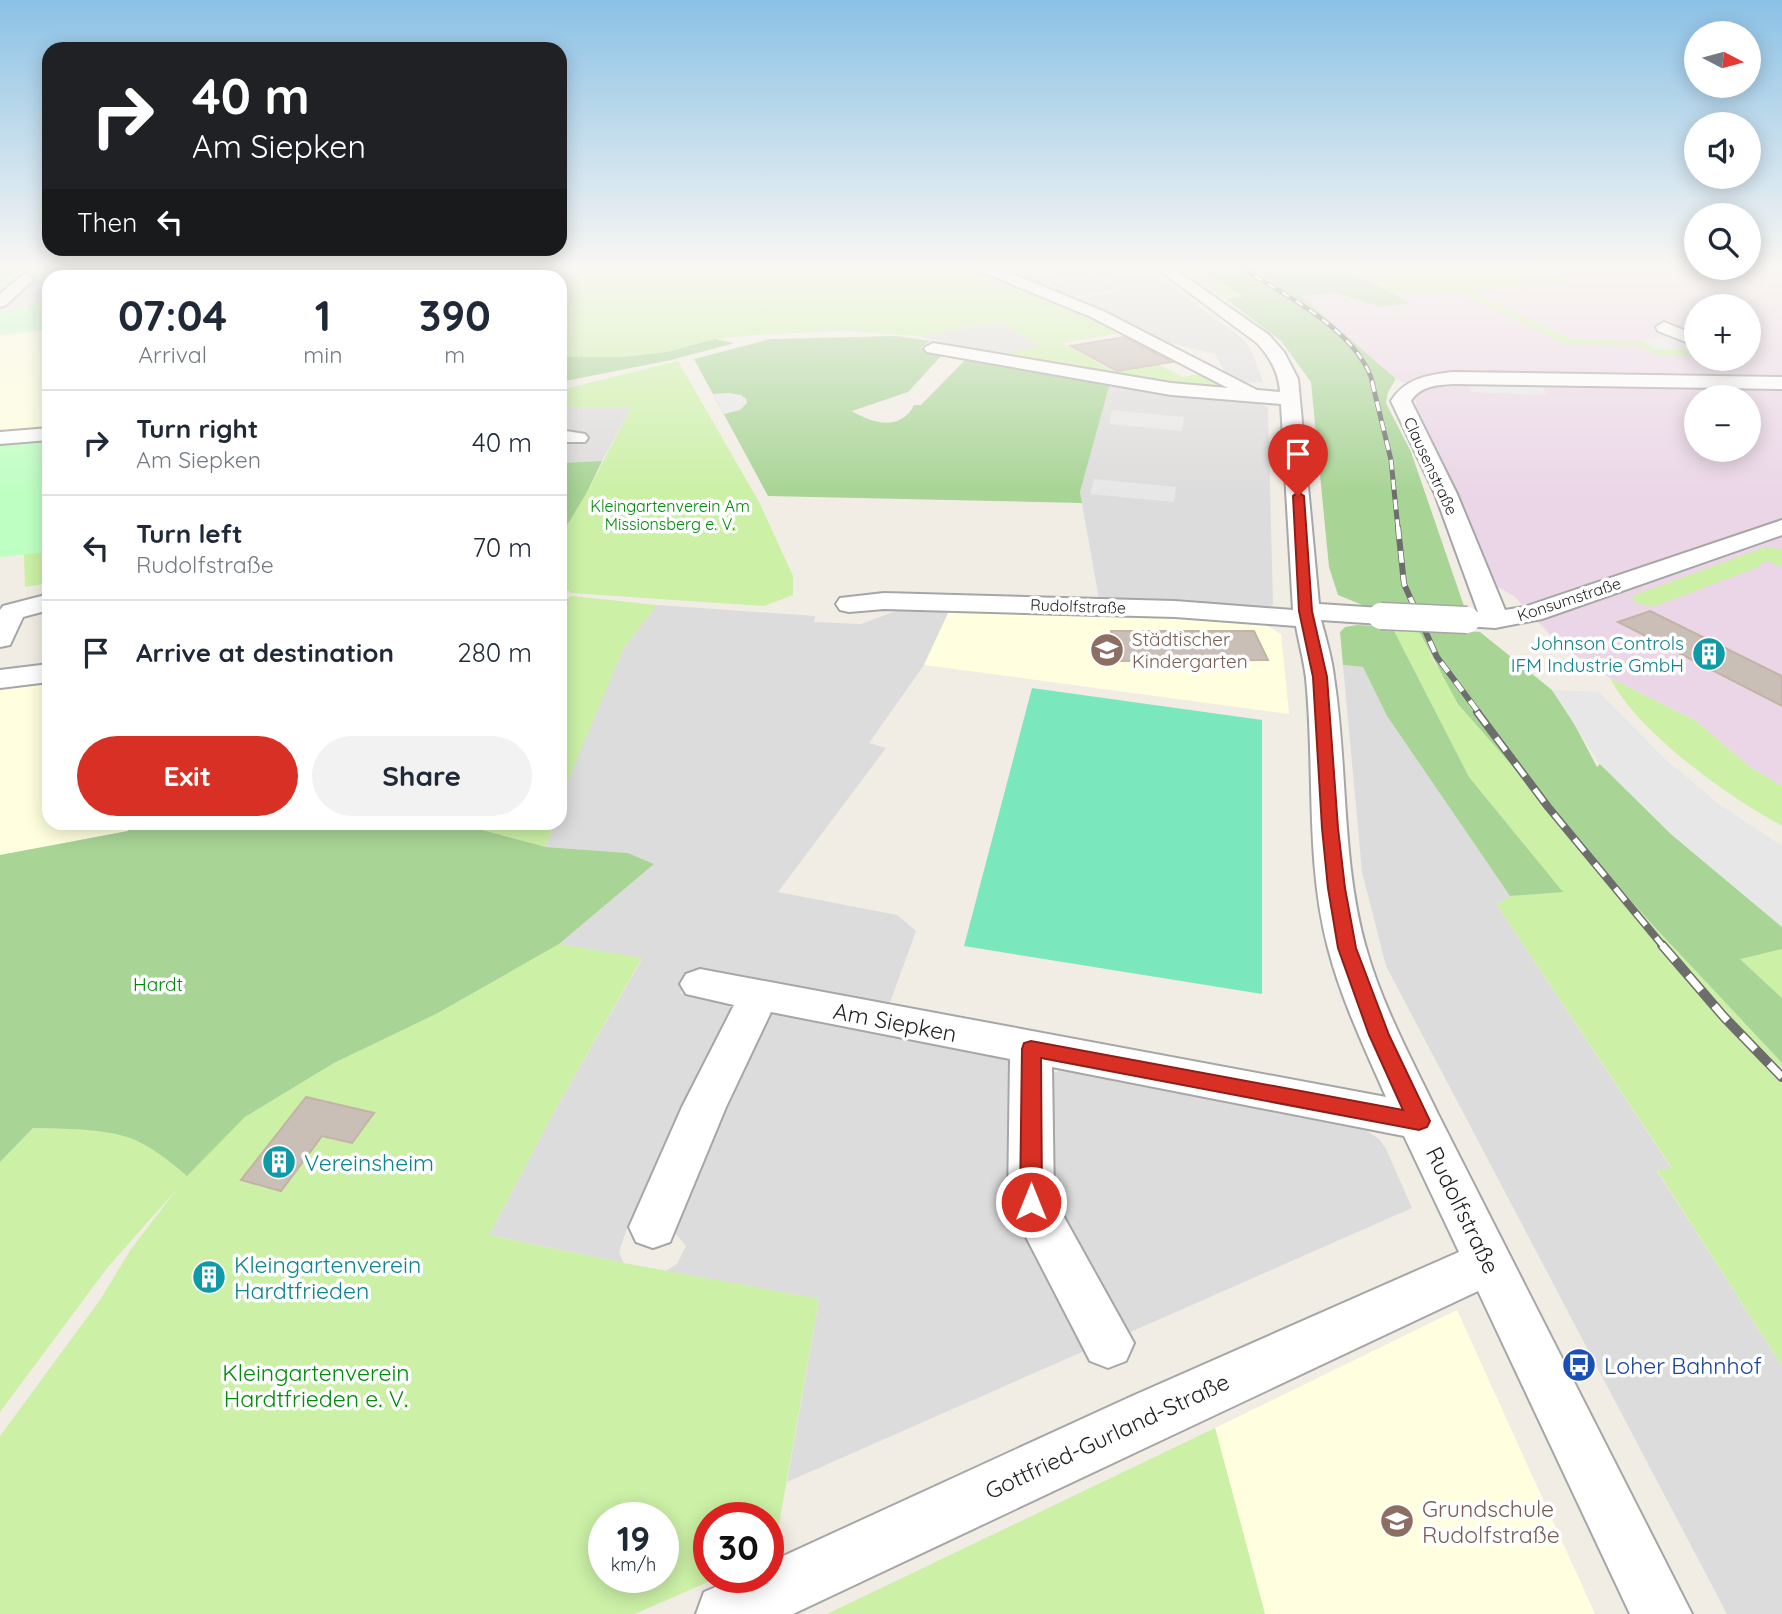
<!DOCTYPE html>
<html lang="en">
<head>
<meta charset="utf-8">
<style>
	:root { --surface:#fff; --page:#f2f2f3; --text:#1f2937; --muted:#747a83; --line:#e0e1e3; --accent:#d93025 }
	body { margin:0; font-family:Quicksand,sans-serif; background:var(--page); color:var(--text); height:100vh; display:flex; flex-direction:column; font-size:26px; white-space:nowrap }
	* { box-sizing:border-box; margin:0 }
	p { font-size:23px; color:var(--muted) }
	.icon { flex:none; width:38px; height:38px; fill:none; stroke:currentColor; stroke-width:2; stroke-linecap:round; stroke-linejoin:round }
	.map { position:relative; flex:1; overflow:hidden }
	.details { position:absolute; left:42px; top:270px; width:525px; height:560px; display:flex; flex-direction:column; background:var(--surface); border-radius:21px; box-shadow:0 4px 18px #0003 }
	.details>* { flex:none }
	.banner { position:absolute; left:42px; top:42px; width:525px; height:214px; border-radius:21px; box-shadow:0 4px 18px #0003; background:#202124; color:#fff; overflow:hidden }
	.needle { width:46px; rotate:96deg }
	.buttons { position:absolute; left:1684px; top:21px; display:grid; gap:14px }
	.buttons a { display:grid; place-items:center; width:77px; height:77px; border-radius:50%; background:var(--surface); box-shadow:0 4px 18px #0003; font-size:35px }
	.speed { position:absolute; left:588px; top:1502px; display:flex; gap:14px; font-size:35px; font-weight:700; text-align:center }
	.speed>* { display:grid; place-content:center; width:91px; height:91px; border-radius:50%; background:var(--surface); box-shadow:0 4px 18px #0003; line-height:1 }
	.speed small { font-size:18px; font-weight:400 }
	.speed .limit { border:10px solid #d22; background:#fff; color:#111 }
	.pin { position:absolute; display:grid; place-items:center; width:60px; height:60px; color:#fff; margin:-72px -30px; border-radius:50% 50% 50% 0; rotate:-45deg; box-shadow:0 0 7px #0007 }
	.pin .icon { rotate:45deg }
	.me { position:absolute; width:77px; margin:-38px; rotate:0deg; stroke-linejoin:round; filter:drop-shadow(0 0 5px #0008) }
	.turn { display:flex; align-items:center; gap:24px; height:147px; padding:0 35px; font-size:32px }
	.turn .icon { width:91px; height:91px; stroke-width:2.5 }
	.turn b { display:block; font-size:49px; line-height:60px }
	.then { display:flex; align-items:center; height:66px; padding:0 35px; background:#0003; gap:14px; font-size:26px }
	.eta { display:flex; justify-content:space-evenly; align-items:center; height:119px; text-align:center }
	.eta b { font-size:42px; font-weight:700; line-height:49px }
	.button { display:flex; gap:14px; margin-top:auto; padding:14px 35px }
	.button a { flex:1; height:80px; border-radius:42px; background:var(--accent); color:#fff; font-size:28px; font-weight:700; line-height:80px; text-align:center }
	.button a+a { background:var(--page); color:var(--text) }
	ul { padding:0; list-style:none }
	li { display:flex; align-items:center; gap:21px; height:105px; padding:0 35px; border-top:2px solid var(--line) }
	li div { flex:1 }
	li b { display:block; font-size:26px }
	li em { font-style:normal }
	.map>svg:first-child { display:block }
	.residential { fill:#dddcdc }
	.industrial { fill:#ebd6e7; fill-rule:evenodd }
	.education { fill:#ffffdf }
	.grass { fill:#cbf0a6; fill-rule:evenodd }
	.forest { fill:#a8d495 }
	.park { fill:#beffc2 }
	.pitch { fill:#7be7bc }
	.parking { fill:#e7e7e7 }
	.building { fill:#c9bfb7; stroke:#c4b3a5; stroke-width:2 }
	.lines { fill:none; stroke-linecap:round; stroke-linejoin:round }
	.minor-casing { stroke:#a6a6a6; stroke-width:4 }
	.minor { fill:#fff; fill-rule:evenodd }
	.rail-far4-casing { stroke:#6d6d6d; stroke-width:4.5 }
	.rail-far3-casing { stroke:#6d6d6d; stroke-width:5 }
	.rail-far2-casing { stroke:#6d6d6d; stroke-width:6 }
	.rail-far1-casing { stroke:#6d6d6d; stroke-width:8 }
	.rail-casing { stroke:#6d6d6d; stroke-width:10 }
	.rail-far4 { stroke:#fff; stroke-width:2.5; stroke-dasharray:8; stroke-linecap:butt }
	.rail-far3 { stroke:#fff; stroke-width:3.5; stroke-dasharray:10; stroke-linecap:butt }
	.rail-far2 { stroke:#fff; stroke-width:4.5; stroke-dasharray:12; stroke-linecap:butt }
	.rail-far1 { stroke:#fff; stroke-width:5; stroke-dasharray:16; stroke-linecap:butt }
	.rail { stroke:#fff; stroke-width:7; stroke-dasharray:20; stroke-linecap:butt }
	.minor-bridge-casing { stroke:#a6a6a6; stroke-width:29; stroke-linecap:butt }
	.minor-bridge { stroke:#fff; stroke-width:26 }
	.route { fill:#d93025; stroke:#8d1f18; stroke-width:2 }
	.labels { text-anchor:middle; dominant-baseline:central; stroke-width:7; stroke-linejoin:round; paint-order:stroke }
	.far-street-label { font-size:16px; fill:#1f1f1f; stroke:#fff }
	.far-park-label { font-size:16px; fill:#018a0b; stroke:#fff }
	.education-label { font-size:19px; fill:#785e54; stroke:#fff; text-anchor:start }
	.culture-label { font-size:19px; fill:#0d838f; stroke:#fff; text-anchor:end }
	.park-label { font-size:19px; fill:#018a0b; stroke:#fff }
	.near-street-label { font-size:23px; fill:#1f1f1f; stroke:#fff }
	.near-culture-label { font-size:23px; fill:#0d838f; stroke:#fff; text-anchor:start }
	.near-transit-label { font-size:23px; fill:#164399; stroke:#fff; text-anchor:start }
	.near-park-label { font-size:23px; fill:#018a0b; stroke:#fff }
	.near-education-label { font-size:23px; fill:#785e54; stroke:#fff; text-anchor:start }
</style>
</head>
<body>
<div class="map">
<svg width="1782" height="1614" viewBox="0 0 1782 1614">
	<rect width="100%" height="100%" fill="#f1ede4"/>
	<!-- residential -->
	<g class="residential">
		<polygon points="993,268 1146,268 1242,338 1251,349 1263,382 1243,383 1226,374 1215,354 1157,340 1072,300 1122,290 1101,273 1032,285"/>
		<polygon points="1092,275 1101,277 1116,289 1068,299 1035,286"/>
		<polygon points="999,322 1042,347 998,355 917,336"/>
		<polygon points="1110,383 1249,400 1268,407 1273,604 1270,607 1204,602 1099,599 1080,492"/>
		<polygon points="560,408 631,408 602,461 560,463"/>
		<polygon points="657,605 815,616 814,622 861,624 912,605 951,607 924,665 869,743 886,748 778,892 897,915 916,931 888,1008 692,970 680,993 723,1001 730,1006 731,1016 644,1209 627,1228 619,1252 624,1263 489,1235 555,1110 642,959 559,944 654,864 628,853 546,847 554,823 560,822 560,805 571,771 624,647"/>
		<polygon points="1343,665 1363,667 1387,716 1510,896 1497,905 1672,1169 1657,1171 1782,1366 1782,1614 1727,1614 1386,966 1362,872"/>
		<polygon points="777,1012 1004,1057 1017,1063 1019,1175 1098,1345 787,1482 819,1299 665,1271 677,1264 686,1246 671,1228 765,1017"/>
		<polygon points="1064,1070 1367,1131 1379,1139 1386,1149 1412,1208 1126,1334 1051,1196 1052,1073"/>
	</g>
	<!-- industrial -->
	<path class="industrial" d="M1540,268h242v518l-32,-19 -54,-46 -86,-43 -51,-34 -45,-48 -20,-11 -77,-170 -2,-17 7,-7 -26,-12 -95,-83 35,-3 46,14 26,-4 -14,-8 177,-13zM1696,306h52v53h-52zM1696,397h52v53h-52z"/>
	<!-- education -->
	<g class="education">
		<polygon points="49,329 49,430 0,434 0,336"/>
		<polygon points="951,607 1159,616 1266,625 1281,634 1289,714 924,665"/>
		<polygon points="49,679 49,822 131,823 128,831 0,855 0,688"/>
		<polygon points="1457,1310 1595,1614 1265,1614 1215,1428"/>
	</g>
	<!-- grass -->
	<g class="grass">
		<polygon points="267,268 979,268 1127,332 1063,343 1115,372 1159,365 1183,377 1204,373 1231,390 1181,386 998,355 1041,346 999,322 917,336 847,331 767,334 715,339 667,352 623,357 560,357 560,276 256,276"/>
		<polygon points="1180,268 1200,268 1246,298 1226,299"/>
		<polygon points="1344,268 1540,268 1573,283 1467,291 1572,339 1645,342 1655,349 1696,350 1696,356 1655,355 1638,345 1564,344 1456,291 1394,295"/>
		<polygon points="678,361 759,502 793,576 793,595 764,606 571,593 560,584 560,537 586,494 631,408 560,408 560,390"/>
		<polygon points="49,461 49,583 25,587 21,465"/>
		<path d="M1765,547l17,2v18l-14,-6 -9,3 2,2 -108,41c-9,-4 -17,1 -20,-10l4,-3z"/>
		<polygon points="572,596 657,605 624,647 572,771 560,805 560,602"/>
		<polygon points="1392,627 1417,628 1435,664 1649,921 1782,1063 1782,1366 1657,1170 1672,1168 1497,905 1510,896 1562,891 1469,777"/>
		<path d="M1610,678l86,43 54,46 32,19v40c-53,-29 -144,-93 -172,-148z"/>
		<polygon points="452,823 554,823 546,847"/>
		<path d="M559,944l83,14 -87,152 -66,125 135,28 195,36 -45,253 -6,3v-38h-59v60h10l-84,37h-635v-178l100,-136 31,-51 46,-60 -70,79 -107,144v-250l33,-34c30,1 64,0 94,9 22,7 42,24 60,39l58,-59 89,-54 102,-49zM604,1517h59v60h-59z"/>
		<polygon points="1782,949 1782,998 1739,958"/>
		<polygon points="1215,1428 1265,1614 827,1614"/>
	</g>
	<!-- forest -->
	<g class="forest">
		<polygon points="1199,268 1344,268 1410,303 1381,307 1336,293 1301,296 1396,379 1388,392 1386,403 1411,452 1466,612 1365,606 1338,595 1329,567 1311,382 1281,341 1226,299 1244,297"/>
		<path d="M897,336l33,5 -10,7 22,7 -34,37 -56,19c21,13 49,20 62,-6h7l44,-45 7,-1 138,24 -30,109 2,11 -314,-7 -74,-137 77,-20z"/>
		<polygon points="715,339 735,343 671,360 560,382 560,357 623,357 667,352"/>
		<polygon points="602,461 586,494 560,537 560,463"/>
		<polygon points="1357,625 1392,627 1469,777 1563,892 1510,896 1387,716 1363,667 1343,665 1340,632 1345,627"/>
		<polygon points="1417,628 1480,632 1552,690 1569,714 1597,767 1600,764 1671,834 1782,927 1782,949 1740,959 1782,998 1782,1063 1649,921 1458,704"/>
		<path d="M452,822l94,25 82,6 26,11 -95,80 -123,70 -102,49 -89,54 -58,59c-18,-15 -38,-32 -60,-39 -30,-9 -64,-8 -94,-9l-33,34v-307l128,-24 3,-8z"/>
	</g>
	<!-- park -->
	<g class="park">
		<polygon points="0,268 265,268 251,276 49,276 49,328 0,334"/>
		<polygon points="49,438 49,552 0,557 0,442"/>
	</g>
	<!-- pitch -->
	<polygon class="pitch" points="1032,688 1262,720 1262,994 964,946"/>
	<!-- parking -->
	<g class="parking">
		<polygon points="26,279 49,283 49,300 0,314 0,282"/>
		<polygon points="1676,336 1696,346 1696,350 1655,349 1639,339"/>
		<polygon points="1466,384 1542,387 1548,395 1471,392"/>
		<polygon points="729,393 741,395 746,399 747,403 740,410 724,414 713,394"/>
		<polygon points="1112,410 1184,417 1182,431 1109,424"/>
		<polygon points="1094,479 1176,487 1174,502 1090,494"/>
		<polygon points="1552,690 1599,692 1664,758 1716,802 1782,846 1782,927 1671,834 1600,764"/>
	</g>
	<!-- building -->
	<g class="building">
		<polygon points="1124,337 1172,362 1117,371 1071,346"/>
		<polygon points="1650,611 1782,676 1782,706 1618,622"/>
		<polygon points="1111,631 1254,631 1268,660 1119,661"/>
		<polygon points="306,1097 374,1113 352,1143 322,1136 281,1191 241,1180"/>
	</g>
	<g class="lines">
		<!-- minor casing -->
		<g class="minor-casing">
			<g id="minor">
				<path d="M978,268h20l105,43 154,79 23,2c-1,-19 -10,-35 -23,-49l-101,-75h17l96,67 15,17 14,27 21,225 62,4 9,2 4,6 -4,6 -9,2 -60,-4c5,19 11,38 13,57 14,90 7,183 32,271 16,57 46,112 72,166l254,500h-62l-152,-323 -685,323h-97l8,-22 35,-15h29v-14l362,-166 329,-145 -55,-116 -352,-69 2,132 80,144 -8,18 -18,7 -18,-7 -82,-159 2,-143 -239,-47 -45,95 -56,135 -17,6 -17,-6 -7,-15 53,-120 52,-102 -48,-11 -6,-10 6,-10 14,-5 686,128c-21,-48 -45,-98 -58,-149 -23,-87 -13,-181 -22,-270 -2,-17 -7,-35 -10,-52l-121,-9 -291,-8 -35,3 -9,-2 -4,-6 4,-6 44,-5 291,8 118,9 -12,-206 -110,-9 -244,-43 -3,-4 9,-5 238,40 57,5 -137,-71 -111,-46z"/>
				<polygon points="26,274 34,279 31,282 6,305 0,307 0,294 21,276"/>
				<polygon points="1664,322 1696,335 1696,346 1658,331 1656,327"/>
				<path d="M1453,372l329,5v12l-329,-5c-16,1 -33,2 -42,17l46,93 48,116 19,-3 258,-87v15l-240,84 -47,9 -30,-2 -4,-6 4,-6 13,-2 -43,-118 -44,-93c14,-23 37,-26 62,-29z"/>
				<polygon points="49,428 49,440 0,444 0,432"/>
				<polygon points="560,430 585,434 588,438 585,442 560,442"/>
				<polygon points="49,594 49,610 23,617 10,645 0,647 0,610 3,606"/>
				<polygon points="49,664 49,682 0,688 0,670"/>
			</g>
		</g>
		<!-- minor -->
		<use href="#minor" class="minor"/>
		<!-- rail-far4 casing -->
		<g class="rail-far4-casing">
			<path id="rail-far4" d="M1241,268c43,26 119,64 132,116"/>
		</g>
		<!-- rail-far3 casing -->
		<g class="rail-far3-casing">
			<polyline id="rail-far3" points="1372,382 1391,460 1398,529"/>
		</g>
		<!-- rail-far2 casing -->
		<g class="rail-far2-casing">
			<polyline id="rail-far2" points="1398,527 1404,584 1437,657 1479,713"/>
		</g>
		<!-- rail-far1 casing -->
		<g class="rail-far1-casing">
			<polyline id="rail-far1" points="1477,712 1548,807 1663,946"/>
		</g>
		<!-- rail casing -->
		<g class="rail-casing">
			<polyline id="rail" points="1662,945 1724,1017 1782,1077"/>
		</g>
		<!-- rail-far4 -->
		<use href="#rail-far4" class="rail-far4"/>
		<!-- rail-far3 -->
		<use href="#rail-far3" class="rail-far3"/>
		<!-- rail-far2 -->
		<use href="#rail-far2" class="rail-far2"/>
		<!-- rail-far1 -->
		<use href="#rail-far1" class="rail-far1"/>
		<!-- rail -->
		<use href="#rail" class="rail"/>
		<!-- minor-bridge casing -->
		<g class="minor-bridge-casing">
			<polyline id="minor-bridge" points="1381,616 1467,620"/>
		</g>
		<!-- minor-bridge -->
		<use href="#minor-bridge" class="minor-bridge"/>
	</g>
	<!-- sky -->
	<linearGradient id="sky" x2="0" y2="1"><stop stop-color="#8bc1e6"/><stop offset="0.54" stop-color="#f9f7f3"/><stop offset="1" stop-color="#f9f7f3" stop-opacity="0"/></linearGradient>
	<rect width="1782" height="494" fill="url(#sky)"/>
	<!-- route -->
	<polygon class="route" points="1298,492 1304,496 1312,611 1327,677 1338,828 1345,888 1356,948 1389,1035 1430,1121 1427,1127 1419,1130 1041,1058 1042,1202 1039,1209 1031,1212 1023,1209 1020,1202 1022,1049 1024,1043 1031,1041 1403,1110 1369,1035 1338,948 1328,888 1322,828 1313,677 1299,611 1293,496"/>
	<!-- icons -->
	<defs>
		<g id="school-disc" transform="scale(1.75)"><circle r="9.5" fill="#8d6e63" stroke="#fff"/><path d="M0-5L7-2L0 1L-7-2ZM-4 1L0 2.5L4 1V4Q0 6-4 4Z" fill="#fff"/></g>
		<g id="building-disc" transform="scale(1.75)"><circle r="9.5" fill="#0f9aa8" stroke="#fff"/><path d="M-4-6H4V6H1V3H-1V6H-4ZM-2.5-4.3h1.7v1.8h-1.7ZM.8-4.3h1.7v1.8H.8ZM-2.5-1h1.7V.8h-1.7ZM.8-1h1.7V.8H.8Z" fill="#fff"/></g>
		<g id="bus-disc" transform="scale(1.75)"><circle r="9.5" fill="#1a4fb4" stroke="#fff"/><path d="M-5-6H5V4H4V6H2V4H-2V6H-4V4H-5ZM-3.5-4V0h7V-4ZM-3.5 1.2v1.5H-2V1.2ZM2 1.2v1.5H3.5V1.2Z" fill="#fff"/></g>
	</defs>
	<g fill-rule="evenodd">
		<use href="#school-disc" x="1107" y="650"/>
		<use href="#building-disc" x="1709" y="654"/>
		<use href="#building-disc" x="279" y="1162"/>
		<use href="#building-disc" x="209" y="1277"/>
		<use href="#bus-disc" x="1579" y="1365"/>
		<use href="#school-disc" x="1397" y="1521"/>
	</g>
	<g class="labels">
		<!-- far-street labels -->
		<g class="far-street-label">
			<text transform="translate(1431 466) rotate(65)">Clausenstraße</text>
			<text transform="translate(1569 599) rotate(-18)">Konsumstraße</text>
			<text transform="translate(1078 606) rotate(2)">Rudolfstraße</text>
		</g>
		<!-- far-park labels -->
		<g class="far-park-label">
			<text x="670" y="506">Kleingartenverein Am<tspan x="670" dy="18">Missionsberg e. V.</tspan></text>
		</g>
		<!-- education labels -->
		<g class="education-label">
			<text x="1132" y="639">Städtischer<tspan x="1132" dy="22">Kindergarten</tspan></text>
		</g>
		<!-- culture labels -->
		<g class="culture-label">
			<text x="1684" y="643">Johnson Controls<tspan x="1684" dy="22">IFM Industrie GmbH</tspan></text>
		</g>
		<!-- park labels -->
		<g class="park-label">
			<text x="158" y="984">Hardt</text>
		</g>
		<!-- near-street labels -->
		<g class="near-street-label">
			<text transform="translate(895 1022) rotate(11)">Am Siepken</text>
			<text transform="translate(1463 1210) rotate(64)">Rudolfstraße</text>
			<text transform="translate(1107 1436) rotate(-25)">Gottfried-Gurland-Straße</text>
		</g>
		<!-- near-culture labels -->
		<g class="near-culture-label">
			<text x="304" y="1162">Vereinsheim</text>
			<text x="234" y="1264">Kleingartenverein<tspan x="234" dy="26">Hardtfrieden</tspan></text>
		</g>
		<!-- near-transit labels -->
		<g class="near-transit-label">
			<text x="1604" y="1365">Loher Bahnhof</text>
		</g>
		<!-- near-park labels -->
		<g class="near-park-label">
			<text x="316" y="1372">Kleingartenverein<tspan x="316" dy="26">Hardtfrieden e. V.</tspan></text>
		</g>
		<!-- near-education labels -->
		<g class="near-education-label">
			<text x="1422" y="1508">Grundschule<tspan x="1422" dy="26">Rudolfstraße</tspan></text>
		</g>
	</g>
</svg>
<div class="buttons">
<a><svg class="needle" viewBox="-14 -14 28 28"><path d="M0-13l5 13h-10z" fill="#e53935"/><path d="M0 13l5-13h-10z" fill="#747a83"/></svg></a>
<a><svg class="icon" aria-label="sound" viewBox="0 0 24 24"><path d="M4 9h4l5-4v14l-5-4H4zM17 9q2 3 0 6"/></svg></a>
<a><svg class="icon" aria-label="search" viewBox="0 0 24 24"><circle cx="10" cy="10" r="6"/><path d="M15 15l6 6"/></svg></a>
<a>+</a>
<a>−</a>
</div>
<div class="speed"><div>19<small>km/h</small></div><div class="limit">30</div></div>
<div class="pin" style="left:1298px;top:496px;background:#d93025"><svg class="icon" aria-label="arrive" viewBox="0 0 24 24"><path d="M6 21V4h12l-3 4 3 4H6"/></svg></div>
<svg class="me" style="left:1031px;top:1202px" viewBox="-20 -20 40 40"><circle r="17" fill="#d93025" stroke="#fff" stroke-width="3"/><path d="M0-11L8 9 0 5-8 9z" fill="#fff"/></svg>
<div class="banner">
<div class="turn"><svg class="icon" aria-label="right" viewBox="0 0 24 24"><path d="M7 20v-9h11M14 6l5 5-5 5"/></svg><div><b>40 m</b>Am Siepken</div></div>
<div class="then">Then<svg class="icon" aria-label="left" viewBox="0 0 24 24"><path d="M17 20v-9H6M10 6l-5 5 5 5"/></svg></div>
</div>
<section class="details">
<div class="eta">
<div><b>07:04</b><p>Arrival</p></div>
<div><b>1</b><p>min</p></div>
<div><b>390</b><p>m</p></div>
</div>
<ul>
<li><svg class="icon" aria-label="right" viewBox="0 0 24 24"><path d="M7 20v-9h11M14 6l5 5-5 5"/></svg><div><b>Turn right</b><p>Am Siepken</p></div><em>40 m</em></li>
<li><svg class="icon" aria-label="left" viewBox="0 0 24 24"><path d="M17 20v-9H6M10 6l-5 5 5 5"/></svg><div><b>Turn left</b><p>Rudolfstraße</p></div><em>70 m</em></li>
<li><svg class="icon" aria-label="arrive" viewBox="0 0 24 24"><path d="M6 21V4h12l-3 4 3 4H6"/></svg><div><b>Arrive at destination</b></div><em>280 m</em></li>
</ul>
<div class="button"><a>Exit</a><a>Share</a></div>
</section>
</div>
</body>
</html>
